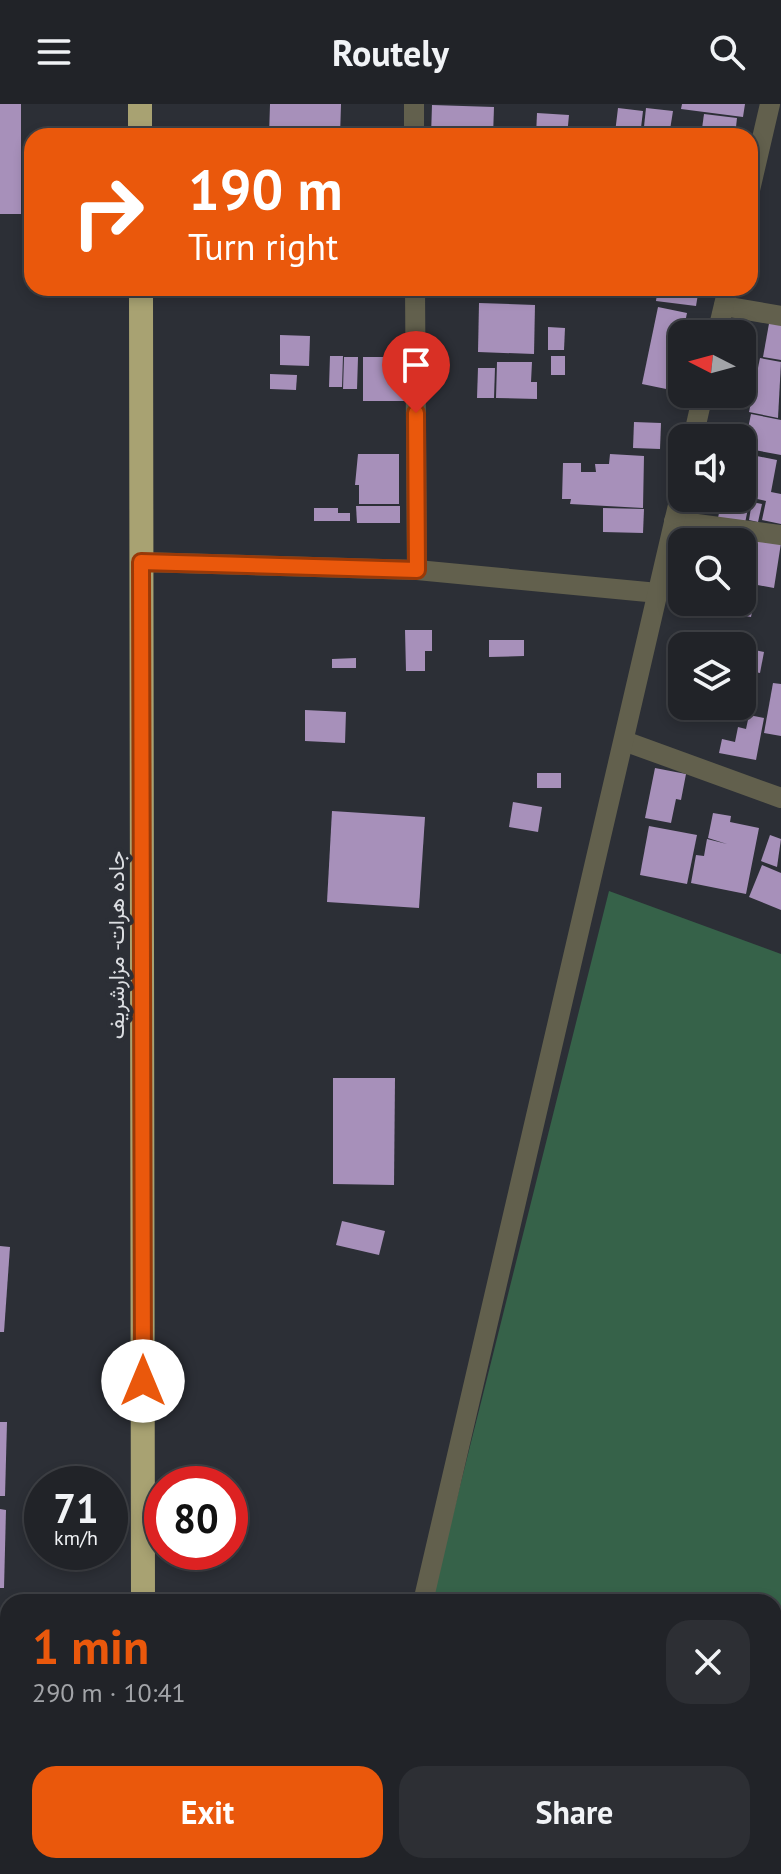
<!DOCTYPE html>
<html lang="en">
<head>
<meta charset="utf-8">
<style>
	:root { --surface:#212328; --page:#2d2f34; --text:#f1f3f6; --muted:#a2a4a8; --line:#3e4045; --accent:#ea580c }
	body { margin:0; font-family:"PT Sans",Vazirmatn,sans-serif; background:var(--page); color:var(--text); height:100vh; display:flex; flex-direction:column; font-size:30px; white-space:nowrap }
	* { box-sizing:border-box; margin:0 }
	p { font-size:26px; color:var(--muted) }
	.icon { flex:none; width:44px; height:44px; fill:none; stroke:currentColor; stroke-width:2; stroke-linecap:round; stroke-linejoin:round }
	.map { position:relative; flex:1; overflow:hidden }
	.details { position:absolute; left:0px; top:1490px; width:782px; height:280px; display:flex; flex-direction:column; background:var(--surface); border-radius:24px 24px 0 0; box-shadow:0 4px 12px #0003,0 0 0 2px var(--line) }
	.details>* { flex:none }
	.guide { position:absolute; left:24px; top:24px; width:734px; height:168px; border-radius:24px; box-shadow:0 4px 12px #0003,0 0 0 2px var(--line); background:#ea580c; color:#fff; overflow:hidden }
	.needle { width:52px; rotate:276deg }
	.fabs { position:absolute; left:668px; top:216px; display:grid; gap:16px }
	.fabs a { display:grid; place-items:center; width:88px; height:88px; border-radius:16px; background:var(--surface); box-shadow:0 4px 12px #0003,0 0 0 2px var(--line); font-size:40px }
	.speed { position:absolute; left:24px; top:1362px; display:flex; gap:16px; font-size:40px; font-weight:700; text-align:center }
	.speed>* { display:grid; place-content:center; width:104px; height:104px; border-radius:50%; background:var(--surface); box-shadow:0 4px 12px #0003,0 0 0 2px var(--line); line-height:1 }
	.speed small { font-size:20px; font-weight:400 }
	.speed .limit { border:12px solid #d22; background:#fff; color:#111 }
	.pin { position:absolute; display:grid; place-items:center; width:68px; height:68px; color:#fff; margin:-82px -34px; border-radius:50% 50% 50% 0; rotate:-45deg; box-shadow:0 0 8px #0007 }
	.pin .icon { rotate:45deg }
	.me { position:absolute; width:88px; margin:-44px; rotate:0deg; stroke-linejoin:round; filter:drop-shadow(0 0 6px #0008) }
	.turn { display:flex; align-items:center; gap:28px; height:168px; padding:0 32px; font-size:36px }
	.turn .icon { width:104px; height:104px; stroke-width:2.5 }
	.turn b { display:block; font-size:56px; line-height:68px }
	.round { display:grid; place-items:center; flex:none; width:84px; height:84px; border-radius:24px; background:var(--page) }
	.overview { display:flex; align-items:center; justify-content:space-between; height:136px; padding:0 32px }
	h1 { font-size:48px; font-weight:800; line-height:60px; color:var(--accent) }
	.button { display:flex; gap:16px; margin-top:auto; padding:16px 32px }
	.button a { flex:1; height:92px; border-radius:24px; background:var(--accent); color:#fff; font-size:32px; font-weight:800; line-height:92px; text-align:center }
	.button a+a { background:var(--page); color:var(--text) }
	header { display:flex; justify-content:space-between; align-items:center; height:104px; padding:0 32px; background:var(--surface); font-size:36px; font-weight:800 }
	.map>svg:first-child { display:block }
	.green { fill:#366249 }
	.building { fill:#a790ba }
	.lines { fill:none; stroke-linecap:round; stroke-linejoin:round }
	.minor { stroke:#62604d; stroke-width:20 }
	.highway { stroke:#a8a272; stroke-width:24 }
	.route-casing { stroke:#983908; stroke-width:20 }
	.route { stroke:#ea580c; stroke-width:14 }
	.labels { text-anchor:middle; dominant-baseline:central; stroke-width:8; stroke-linejoin:round; paint-order:stroke }
	.street-label { font-size:22px; fill:#dcdee2; stroke:#2c2f36 }
</style>
</head>
<body>
<header><svg class="icon" aria-label="menu" viewBox="0 0 24 24"><path d="M4 6h16M4 12h16M4 18h16"/></svg>Routely<svg class="icon" aria-label="search" viewBox="0 0 24 24"><circle cx="10" cy="10" r="6"/><path d="M15 15l6 6"/></svg></header>
<div class="map">
<svg width="781" height="1770" viewBox="0 0 781 1770">
	<rect width="100%" height="100%" fill="#2c2f36"/>
	<!-- green -->
	<polygon class="green" points="609,787 781,850 781,1770 363,1770 365,1762 774,1762 774,1498 431,1498"/>
	<!-- building -->
	<g class="building">
		<rect x="0" y="0" width="21" height="110"/>
		<polygon points="270,0 341,0 340,32 269,32"/>
		<polygon points="682,0 745,0 743,13 681,5"/>
		<polygon points="432,1 494,3 493,32 431,32"/>
		<polygon points="618,4 643,7 640,32 610,32 610,28 615,29"/>
		<polygon points="646,4 673,7 669,32 643,32"/>
		<polygon points="537,9 569,11 567,32 536,32"/>
		<polygon points="704,10 737,14 735,32 701,32"/>
		<polygon points="26,61 32,62 32,92 22,91"/>
		<polygon points="658,184 699,184 696,202 656,197"/>
		<polygon points="479,199 535,201 534,250 478,248"/>
		<polygon points="658,203 687,209 671,286 642,280"/>
		<polygon points="770,214 781,216 781,256 763,253"/>
		<polygon points="548,223 565,224 564,246 548,246"/>
		<polygon points="280,231 310,232 309,262 280,261"/>
		<polygon points="330,252 343,252 342,283 329,283"/>
		<rect x="551" y="252" width="14" height="19"/>
		<polygon points="344,253 358,253 357,285 343,285"/>
		<polygon points="363,253 407,253 408,297 363,297"/>
		<polygon points="760,254 781,258 778,314 749,308"/>
		<polygon points="497,258 532,258 531,278 537,278 537,295 496,294"/>
		<polygon points="478,264 495,264 494,294 477,294"/>
		<polygon points="270,270 297,271 296,286 270,285"/>
		<polygon points="751,310 781,316 781,351 744,344"/>
		<polygon points="634,318 661,319 660,345 633,344"/>
		<polygon points="742,349 777,356 771,388 781,390 781,420 762,416 766,397 753,394 755,387 744,385"/>
		<polygon points="358,350 399,350 399,400 359,400 359,381 355,381"/>
		<polygon points="610,350 644,352 643,404 570,400 571,395 562,395 563,359 581,359 581,368 596,368 595,360 609,360"/>
		<polygon points="742,388 751,390 745,419 718,414 722,394 742,394"/>
		<polygon points="752,398 762,400 758,418 749,416"/>
		<polygon points="356,402 400,402 400,419 357,419"/>
		<polygon points="314,404 338,404 338,409 350,409 350,417 314,417"/>
		<polygon points="603,404 644,405 643,429 603,428"/>
		<polygon points="714,428 781,439 774,484 742,478 742,438 712,438"/>
		<polygon points="742,491 755,493 751,513 728,509 729,502 716,500 742,498"/>
		<polygon points="405,526 432,526 432,547 425,547 425,567 406,567"/>
		<polygon points="489,536 524,536 524,552 489,553"/>
		<polygon points="750,545 764,548 760,569 746,566"/>
		<polygon points="356,554 356,564 332,564 332,555"/>
		<polygon points="773,579 781,580 781,632 764,629"/>
		<polygon points="305,606 346,608 345,639 305,637"/>
		<polygon points="749,611 764,614 756,656 719,649 722,635 735,638 738,623 746,625"/>
		<polygon points="655,664 686,670 681,696 676,695 671,719 645,714"/>
		<rect x="537" y="669" width="24" height="15"/>
		<polygon points="513,698 542,703 538,728 509,723"/>
		<polygon points="332,707 425,713 419,804 327,798"/>
		<polygon points="713,709 731,712 730,718 759,724 746,790 691,779 696,751 704,752 707,735 727,740 708,734"/>
		<polygon points="649,722 697,731 687,780 640,771"/>
		<polygon points="770,731 781,735 777,763 761,757"/>
		<polygon points="762,761 781,769 781,806 749,793"/>
		<polygon points="333,974 395,974 394,1081 333,1080"/>
		<polygon points="342,1117 385,1127 379,1151 336,1141"/>
		<polygon points="0,1142 10,1143 4,1228 0,1228"/>
		<polygon points="0,1318 7,1318 5,1392 0,1392"/>
		<polygon points="0,1405 6,1406 4,1484 0,1484"/>
		<polygon points="0,1585 7,1585 5,1656 0,1656"/>
		<rect x="0" y="1657" width="4" height="75"/>
	</g>
	<g class="lines">
		<!-- minor -->
		<g class="minor">
			<polyline points="414,0 414,32"/>
			<polyline points="750,86 770,0"/>
			<polyline points="415,184 417,466"/>
			<polyline points="724,202 781,212"/>
			<polyline points="717,230 728,184"/>
			<polyline points="693,334 703,290"/>
			<polyline points="674,417 781,431"/>
			<polyline points="141,458 417,466 658,489"/>
			<polyline points="624,637 781,694"/>
			<polyline points="423,1498 682,384"/>
			<polyline points="360,1770 362,1762"/>
		</g>
		<!-- highway -->
		<g class="highway">
			<polyline points="140,0 140,32"/>
			<polyline points="141,184 143,1498"/>
			<polyline points="144,1762 144,1770"/>
		</g>
	</g>
	<g class="lines">
		<!-- route casing -->
		<g class="route-casing">
			<polyline id="route" points="143,1277 141,458 417,466 416,309"/>
		</g>
		<!-- route -->
		<use href="#route" class="route"/>
	</g>
	<g class="labels">
		<!-- street labels -->
		<g class="street-label">
			<text transform="translate(116 841) rotate(-90)">جاده هرات- مزارشریف</text>
		</g>
	</g>
</svg>
<div class="fabs">
<a><svg class="needle" viewBox="-14 -14 28 28"><path d="M0-13l5 13h-10z" fill="#e53935"/><path d="M0 13l5-13h-10z" fill="#a2a4a8"/></svg></a>
<a><svg class="icon" aria-label="sound" viewBox="0 0 24 24"><path d="M4 9h4l5-4v14l-5-4H4zM17 9q2 3 0 6"/></svg></a>
<a><svg class="icon" aria-label="search" viewBox="0 0 24 24"><circle cx="10" cy="10" r="6"/><path d="M15 15l6 6"/></svg></a>
<a><svg class="icon" aria-label="layers" viewBox="0 0 24 24"><path d="M12 4l9 5-9 5-9-5zM3 14l9 5 9-5"/></svg></a>
</div>
<div class="speed"><div>71<small>km/h</small></div><div class="limit">80</div></div>
<div class="pin" style="left:416px;top:309px;background:#d93025"><svg class="icon" aria-label="arrive" viewBox="0 0 24 24"><path d="M6 21V4h12l-3 4 3 4H6"/></svg></div>
<svg class="me" style="left:143px;top:1277px" viewBox="-20 -20 40 40"><circle r="19" fill="#fff"/><path d="M0-13L10 11 0 6-10 11z" fill="#ea580c"/></svg>
<div class="guide">
<div class="turn"><svg class="icon" aria-label="right" viewBox="0 0 24 24"><path d="M7 20v-9h11M14 6l5 5-5 5"/></svg><div><b>190 m</b>Turn right</div></div>
</div>
<section class="details">
<div class="overview"><div><h1>1 min</h1><p>290 m · 10:41</p></div><a class="round"><svg class="icon" aria-label="close" viewBox="0 0 24 24"><path d="M6 6l12 12M18 6L6 18"/></svg></a></div>
<div class="button"><a>Exit</a><a>Share</a></div>
</section>
</div>
</body>
</html>
